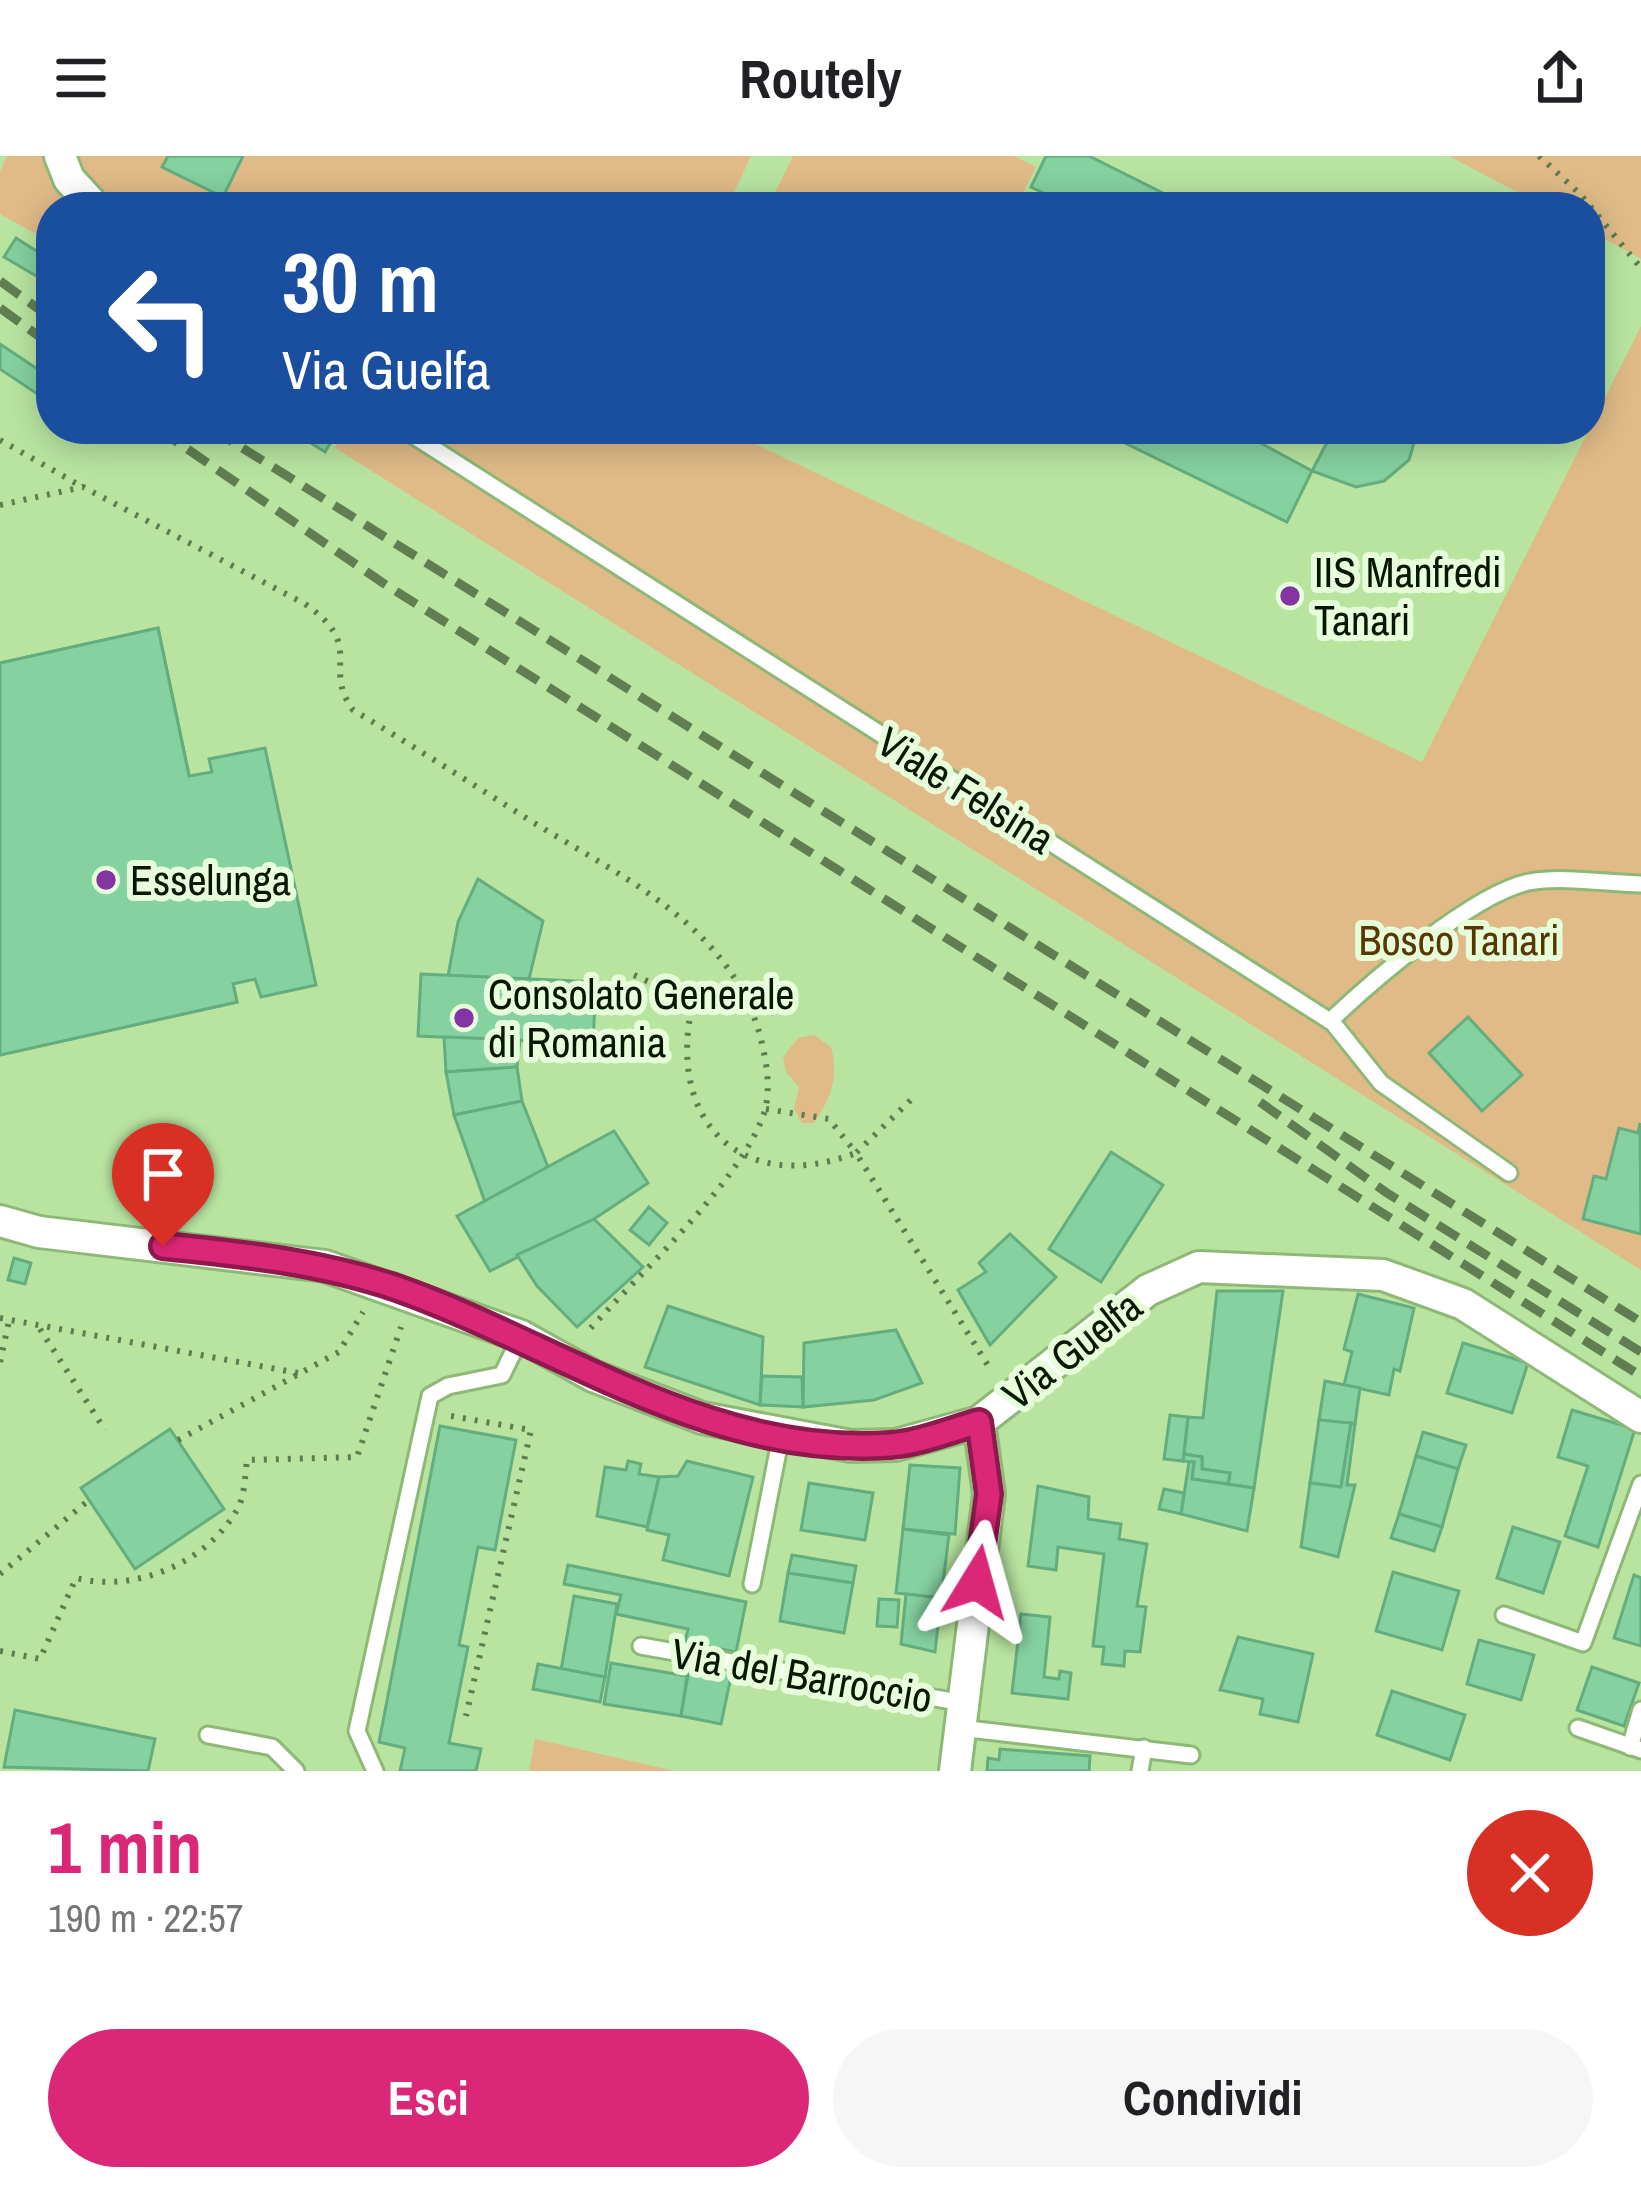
<!DOCTYPE html>
<html lang="it">
<head>
<meta charset="utf-8">
<style>
	:root { --surface:#fff; --page:#f6f6f6; --text:#202124; --muted:#757577; --accent:#db2777 }
	body { margin:0; font-family:"Archivo Narrow",sans-serif; background:var(--page); color:var(--text); height:100vh; display:flex; flex-direction:column; font-size:45px; white-space:nowrap }
	* { box-sizing:border-box; margin:0 }
	p { font-size:39px; color:var(--muted) }
	.icon { flex:none; width:66px; height:66px; fill:none; stroke:currentColor; stroke-width:2; stroke-linecap:round; stroke-linejoin:round }
	.map { position:relative; height:1615px; overflow:hidden }
	.side { display:flex; flex-direction:column; background:var(--surface); flex:1 }
	.side>* { flex:none }
	.guide { position:absolute; left:36px; top:36px; width:1569px; height:252px; border-radius:48px; box-shadow:0 6px 30px #0003; background:#1a4fa0; color:#fff; overflow:hidden }
	.pin { position:absolute; display:grid; place-items:center; width:102px; height:102px; color:#fff; margin:-123px -51px; border-radius:50% 50% 50% 0; rotate:-45deg; box-shadow:0 0 12px #0007 }
	.pin .icon { rotate:45deg }
	.me { position:absolute; width:132px; margin:-66px; rotate:8deg; stroke-linejoin:round; filter:drop-shadow(0 0 9px #0008) }
	.turn { display:flex; align-items:center; gap:42px; height:252px; padding:0 48px; font-size:54px }
	.turn .icon { width:156px; height:156px; stroke-width:2.5 }
	.turn b { display:block; font-size:84px; line-height:102px }
	.round { display:grid; place-items:center; flex:none; width:126px; height:126px; border-radius:63px; background:var(--page) }
	.headline { display:flex; align-items:center; justify-content:space-between; height:204px; padding:0 48px }
	h1 { font-size:72px; font-weight:800; line-height:90px; color:var(--accent) }
	.primary-button { display:flex; gap:24px; margin-top:auto; padding:24px 48px }
	.primary-button a { flex:1; height:138px; border-radius:72px; background:var(--accent); color:#fff; font-size:48px; font-weight:800; line-height:138px; text-align:center }
	.primary-button a+a { background:var(--page); color:var(--text) }
	header { display:flex; justify-content:space-between; align-items:center; height:156px; padding:0 48px; background:var(--surface); font-size:54px; font-weight:800 }
	.map>svg:first-child { display:block }
	.green { fill:#e0bb88 }
	.building { fill:#86d1a0; stroke:#63ad7e; stroke-width:3 }
	.lines { fill:none; stroke-linecap:round; stroke-linejoin:round }
	.lane-casing { stroke:#8eb876; stroke-width:21 }
	.street-casing { stroke:#8eb876; stroke-width:36 }
	.path { stroke:#5f7c4f; stroke-width:6; stroke-dasharray:3 9; stroke-linecap:butt }
	.lane { stroke:#fff; stroke-width:15 }
	.street { stroke:#fff; stroke-width:30 }
	.rail { stroke:#607e51; stroke-width:9; stroke-dasharray:24 12; stroke-linecap:butt }
	.route-casing { stroke:#8e194d; stroke-width:30 }
	.route { stroke:#db2777; stroke-width:21 }
	.poi-dot { fill:#8534a4; stroke:#e7fedb; stroke-width:4.5 }
	.labels { text-anchor:middle; dominant-baseline:central; stroke-width:12; stroke-linejoin:round; paint-order:stroke }
	.poi-label { font-size:42px; fill:#081701; stroke:#e7fedb; text-anchor:start }
	.street-label { font-size:42px; fill:#081701; stroke:#e7fedb }
	.park-label { font-size:42px; fill:#583800; stroke:#e7fedb }
</style>
</head>
<body>
<header><svg class="icon" aria-label="menu" viewBox="0 0 24 24"><path d="M4 6h16M4 12h16M4 18h16"/></svg>Routely<svg class="icon" aria-label="share" viewBox="0 0 24 24"><path d="M12 15V3M7 8l5-5 5 5M5 13v7h14v-7"/></svg></header>
<div class="map">
<svg width="1641" height="1615" viewBox="0 0 1641 1615">
	<rect width="100%" height="100%" fill="#b8e4a0"/>
	<!-- green -->
	<g class="green">
		<polygon points="7,0 751,0 727,51 51,51 51,86 0,58 0,16"/>
		<polygon points="793,0 1014,0 1036,11 1016,51 768,51"/>
		<polygon points="1449,0 1641,0 1641,103 1590,75 1590,51 1545,51"/>
		<polygon points="1641,170 1641,1114 335,292 347,273 724,273 1422,606"/>
		<path d="M814,879l17,12c8,29 0,52 -17,76h-12l-8,-14 5,-22 -13,-15 -3,-15 15,-19z"/>
		<polygon points="535,1583 675,1615 529,1615"/>
	</g>
	<!-- building -->
	<g class="building">
		<polygon points="168,0 243,0 223,41 162,11"/>
		<polygon points="1046,0 1089,0 1191,51 1072,51 1031,31"/>
		<polygon points="16,82 49,103 38,121 4,101"/>
		<polygon points="0,188 51,222 51,247 0,213"/>
		<polygon points="289,273 339,273 325,296"/>
		<polygon points="1096,273 1235,273 1312,315 1287,366"/>
		<polygon points="1418,273 1409,304 1384,325 1356,331 1312,315 1334,273"/>
		<polygon points="158,472 237,846 0,899 0,507"/>
		<polygon points="158,472 189,620 212,616 209,603 265,592 316,829 261,841 255,823 233,828 237,846 0,899 0,507"/>
		<polygon points="478,723 543,765 529,823 448,820 458,766"/>
		<polygon points="421,818 596,826 593,888 418,880"/>
		<polygon points="1468,861 1522,919 1482,955 1429,897"/>
		<polygon points="444,881 520,884 517,911 446,916"/>
		<polygon points="517,911 522,945 454,959 446,916"/>
		<polygon points="522,945 548,1011 485,1046 454,959"/>
		<polygon points="1640,967 1641,1078 1583,1063 1594,1020 1606,1023 1619,972 1638,977"/>
		<polygon points="614,975 648,1027 594,1063 490,1115 457,1060"/>
		<polygon points="1111,996 1163,1029 1101,1126 1049,1093"/>
		<polygon points="649,1051 667,1067 649,1089 630,1074"/>
		<polygon points="594,1063 643,1111 577,1171 537,1130 517,1099"/>
		<polygon points="1010,1078 1056,1121 990,1189 958,1134 986,1116 979,1107"/>
		<polygon points="14,1102 31,1107 25,1128 8,1124"/>
		<polygon points="1217,1135 1283,1135 1254,1332 1228,1328 1230,1317 1202,1313 1202,1301 1184,1298 1188,1261 1203,1262"/>
		<polygon points="1358,1138 1414,1152 1400,1215 1394,1213 1389,1239 1344,1229 1352,1196 1344,1193"/>
		<polygon points="668,1150 763,1181 760,1249 645,1211"/>
		<polygon points="896,1174 922,1227 874,1244 803,1251 804,1187"/>
		<polygon points="1463,1187 1528,1207 1512,1257 1447,1237"/>
		<polygon points="762,1220 802,1221 803,1251 760,1249"/>
		<polygon points="1325,1225 1360,1232 1355,1268 1319,1264"/>
		<polygon points="1572,1254 1635,1273 1598,1391 1565,1380 1588,1310 1558,1301"/>
		<polygon points="1170,1259 1188,1261 1183,1305 1164,1303"/>
		<polygon points="1319,1264 1351,1267 1341,1331 1310,1327"/>
		<polygon points="1351,1267 1355,1268 1347,1329 1355,1329 1338,1401 1301,1391 1310,1327 1341,1331"/>
		<polygon points="440,1270 516,1284 495,1394 478,1391 459,1489 468,1491 449,1587 481,1593 476,1615 400,1615 405,1592 379,1586"/>
		<polygon points="170,1273 224,1353 135,1413 81,1332"/>
		<polygon points="1423,1276 1466,1289 1458,1313 1416,1300"/>
		<polygon points="1184,1298 1202,1301 1202,1313 1230,1317 1228,1328 1192,1323 1194,1306 1183,1305"/>
		<polygon points="1416,1300 1458,1313 1442,1371 1399,1358"/>
		<polygon points="628,1305 641,1308 639,1318 659,1321 647,1371 597,1360 605,1311 626,1314"/>
		<polygon points="687,1305 753,1321 729,1420 663,1404 669,1379 647,1374 659,1321 678,1320"/>
		<polygon points="1189,1306 1194,1306 1192,1323 1254,1332 1247,1375 1181,1358"/>
		<polygon points="910,1309 960,1312 955,1378 903,1373"/>
		<polygon points="809,1327 873,1337 865,1384 801,1374"/>
		<polygon points="1038,1330 1089,1341 1088,1363 1121,1368 1119,1383 1147,1388 1137,1450 1146,1451 1140,1496 1125,1495 1124,1510 1102,1508 1104,1491 1093,1490 1104,1398 1058,1391 1056,1414 1028,1410"/>
		<polygon points="1164,1333 1184,1337 1181,1358 1159,1353"/>
		<polygon points="1399,1358 1442,1371 1434,1395 1391,1382"/>
		<polygon points="1513,1371 1560,1386 1543,1437 1497,1422"/>
		<polygon points="903,1373 949,1379 941,1442 896,1437"/>
		<polygon points="792,1399 856,1410 853,1427 788,1417"/>
		<polygon points="568,1409 746,1446 736,1496 685,1486 688,1473 616,1458 621,1439 564,1428"/>
		<polygon points="1393,1416 1459,1435 1442,1494 1376,1475"/>
		<polygon points="788,1417 853,1427 844,1477 780,1465"/>
		<polygon points="1634,1419 1641,1422 1641,1490 1614,1482"/>
		<polygon points="906,1438 941,1442 935,1496 901,1488"/>
		<polygon points="574,1440 617,1448 605,1521 561,1514"/>
		<polygon points="879,1443 899,1444 897,1471 877,1470"/>
		<polygon points="1021,1458 1050,1461 1044,1521 1059,1523 1060,1515 1071,1517 1068,1543 1012,1537"/>
		<polygon points="1238,1481 1313,1498 1298,1566 1260,1558 1263,1543 1220,1534"/>
		<polygon points="1479,1484 1534,1499 1521,1544 1467,1528"/>
		<polygon points="611,1507 687,1520 681,1560 604,1548"/>
		<polygon points="690,1507 732,1516 721,1568 681,1560"/>
		<polygon points="538,1508 605,1521 600,1546 533,1533"/>
		<polygon points="1592,1511 1639,1527 1624,1570 1577,1554"/>
		<polygon points="1392,1535 1465,1559 1450,1604 1377,1579"/>
		<polygon points="15,1554 155,1583 148,1615 4,1611"/>
		<polygon points="1000,1593 1090,1600 1089,1615 987,1615 988,1602 999,1604"/>
	</g>
	<g class="lines">
		<!-- lane casing -->
		<g class="lane-casing">
			<g id="lane">
				<polyline points="403,273 1333,867 1381,927 1509,1017"/>
				<path d="M1330,865c42,-40 144,-128 199,-139 33,-6 77,1 112,2"/>
				<polyline points="752,1428 781,1280"/>
				<polyline points="1504,1459 1583,1487 1641,1328"/>
				<polyline points="641,1490 963,1547"/>
				<polyline points="960,1572 1191,1599"/>
				<polyline points="1578,1572 1641,1594"/>
				<polyline points="208,1579 272,1591 296,1615"/>
				<polyline points="1630,1591 1641,1554"/>
				<polyline points="375,1615 357,1575 430,1240 448,1230 502,1219 521,1180"/>
				<polyline points="1140,1615 1144,1592"/>
			</g>
		</g>
		<!-- street casing -->
		<g class="street-casing">
			<g id="street">
				<polyline points="60,0 69,23 91,47"/>
				<polyline points="0,1065 39,1076 325,1110 521,1180 593,1220 702,1262 851,1290 896,1289 979,1266 1148,1134 1199,1111 1383,1119 1463,1148 1641,1261"/>
				<polyline points="955,1615 989,1338 979,1266"/>
			</g>
		</g>
		<!-- path -->
		<g class="path">
			<polyline points="1539,0 1580,38 1641,112"/>
			<polyline points="0,284 79,329"/>
			<path d="M0,349l83,-18 222,117c62,43 16,62 48,106 60,36 119,74 178,111 94,58 207,108 232,227 5,23 8,49 -1,71 -27,68 -123,155 -173,211"/>
			<path d="M634,819l59,27c-28,118 47,195 163,151l136,219"/>
			<polyline points="766,953 829,963 856,997 916,939"/>
			<polyline points="0,1162 298,1217"/>
			<polyline points="40,1173 105,1274"/>
			<polyline points="0,1206 9,1165"/>
			<polyline points="451,1260 531,1274 466,1560"/>
			<polyline points="178,1284 339,1196 363,1156"/>
			<polyline points="0,1418 89,1344"/>
			<path d="M0,1495l40,8 36,-81c59,15 133,-15 163,-72 6,-13 6,-32 8,-46l110,-3 44,-130"/>
		</g>
		<!-- lane -->
		<use href="#lane" class="lane"/>
		<!-- street -->
		<use href="#street" class="street"/>
		<!-- rail -->
		<g class="rail">
			<polyline points="0,125 51,162"/>
			<polyline points="0,152 51,189"/>
			<polyline points="158,273 383,427 1641,1220"/>
			<polyline points="212,273 1641,1166"/>
			<polyline points="1260,946 1387,1037 1641,1196"/>
		</g>
	</g>
	<g class="lines">
		<!-- route casing -->
		<g class="route-casing">
			<path id="route" d="M163,1090c80,8 157,16 234,42 161,57 314,170 493,157 29,-2 61,-15 89,-23l10,72 -12,88"/>
		</g>
		<!-- route -->
		<use href="#route" class="route"/>
	</g>
	<!-- markers -->
	<g class="poi-dot">
		<circle cx="1290" cy="440" r="12"/>
		<circle cx="106" cy="724" r="12"/>
		<circle cx="464" cy="862" r="12"/>
	</g>
	<g class="labels">
		<!-- poi labels -->
		<g class="poi-label">
			<text x="1314" y="416">IIS Manfredi<tspan x="1314" dy="48">Tanari</tspan></text>
			<text x="130" y="724">Esselunga</text>
			<text x="488" y="838">Consolato Generale<tspan x="488" dy="48">di Romania</tspan></text>
		</g>
		<!-- street labels -->
		<g class="street-label">
			<text transform="translate(966 634) rotate(32)">Viale Felsina</text>
			<text transform="translate(1072 1194) rotate(-38)">Via Guelfa</text>
			<text transform="translate(802 1519) rotate(10)">Via del Barroccio</text>
		</g>
		<!-- park labels -->
		<g class="park-label">
			<text x="1459" y="784">Bosco Tanari</text>
		</g>
	</g>
</svg>
<div class="pin" style="left:163px;top:1090px;background:#d93025"><svg class="icon" aria-label="arrive" viewBox="0 0 24 24"><path d="M6 21V4h12l-3 4 3 4H6"/></svg></div>
<svg class="me" style="left:977px;top:1426px" viewBox="-20 -20 40 40"><path d="M0-17L14 15 0 8-14 15z" fill="#db2777" stroke="#fff" stroke-width="4"/></svg>
<div class="guide">
<div class="turn"><svg class="icon" aria-label="left" viewBox="0 0 24 24"><path d="M17 20v-9H6M10 6l-5 5 5 5"/></svg><div><b>30 m</b>Via Guelfa</div></div>
</div>
</div>
<section class="side">
<div class="headline"><div><h1>1 min</h1><p>190 m · 22:57</p></div><a class="round" style="background:#d93025;color:#fff"><svg class="icon" aria-label="close" viewBox="0 0 24 24"><path d="M6 6l12 12M18 6L6 18"/></svg></a></div>
<div class="primary-button"><a>Esci</a><a>Condividi</a></div>
</section>
</body>
</html>
